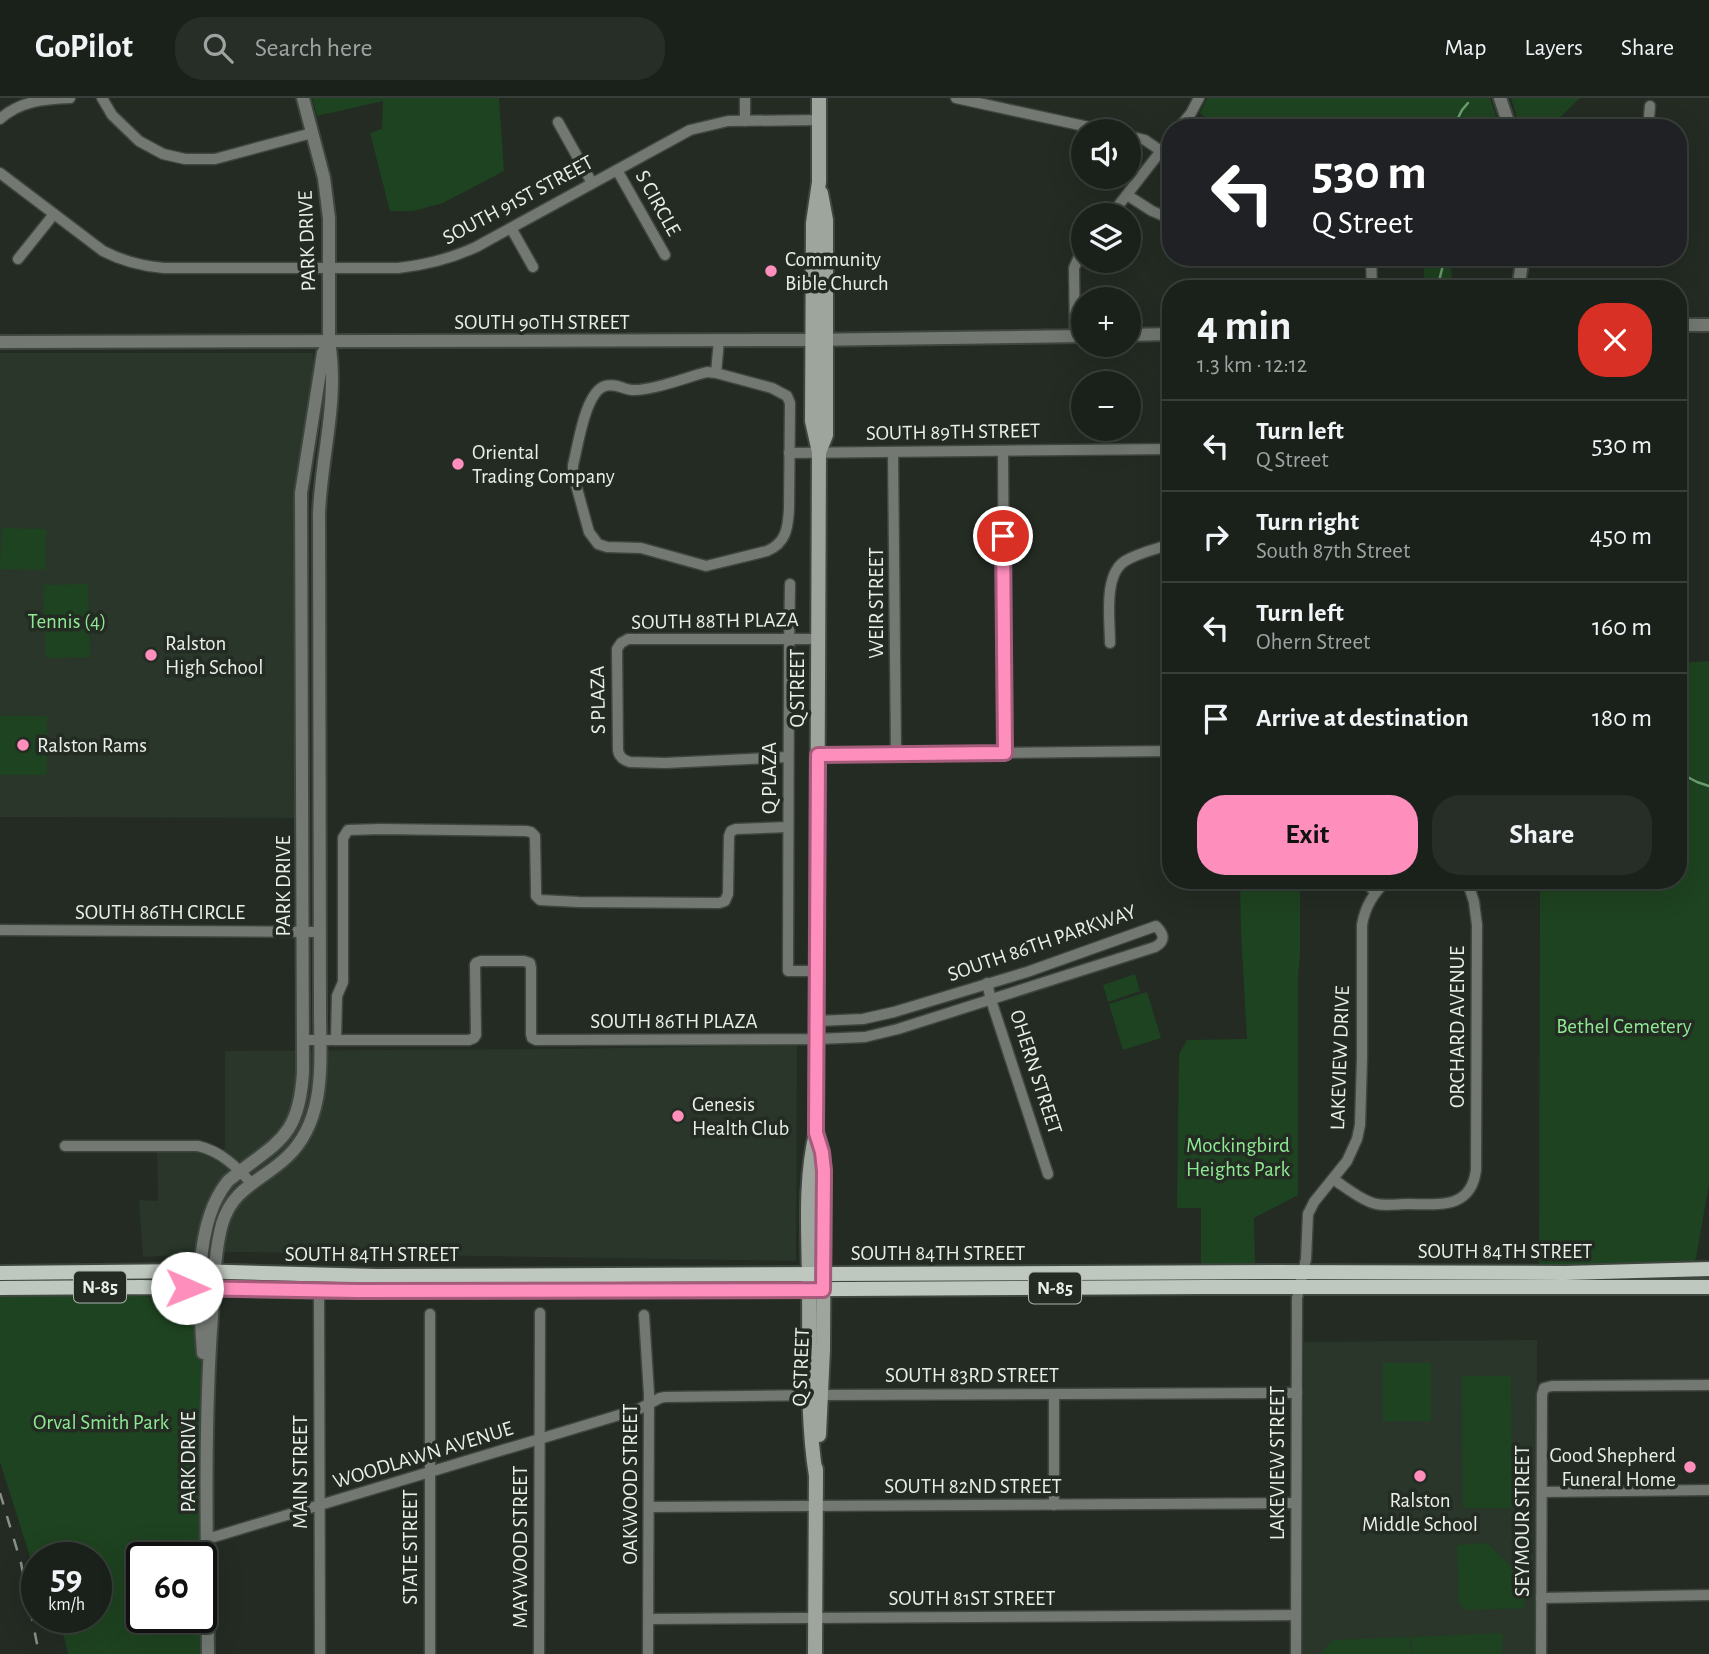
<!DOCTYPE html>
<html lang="en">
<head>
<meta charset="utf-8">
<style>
	:root { --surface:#1a201a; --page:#272d27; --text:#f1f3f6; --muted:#9fa3a2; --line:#383e39; --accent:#fe8ebc }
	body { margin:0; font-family:"Alegreya Sans",sans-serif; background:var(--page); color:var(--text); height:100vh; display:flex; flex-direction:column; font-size:26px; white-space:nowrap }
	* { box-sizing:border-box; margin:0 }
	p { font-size:23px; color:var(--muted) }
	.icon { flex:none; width:38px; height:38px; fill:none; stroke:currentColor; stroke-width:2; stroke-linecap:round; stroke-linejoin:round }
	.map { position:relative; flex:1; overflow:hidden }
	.drawer { position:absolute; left:1162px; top:182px; width:525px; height:609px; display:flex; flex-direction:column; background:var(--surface); border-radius:28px; box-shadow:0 7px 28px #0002,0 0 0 2px var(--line) }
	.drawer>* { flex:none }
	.hud { position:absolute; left:1162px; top:21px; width:525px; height:147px; border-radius:28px; box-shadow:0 7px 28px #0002,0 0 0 2px var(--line); background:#202124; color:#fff; overflow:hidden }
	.tools { position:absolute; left:1071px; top:21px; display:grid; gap:14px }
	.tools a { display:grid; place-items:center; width:70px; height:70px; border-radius:50%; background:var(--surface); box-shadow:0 7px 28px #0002,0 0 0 2px var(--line); font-size:35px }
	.speed { position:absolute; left:21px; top:1444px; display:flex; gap:14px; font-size:35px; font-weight:700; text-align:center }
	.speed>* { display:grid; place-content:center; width:91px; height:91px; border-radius:50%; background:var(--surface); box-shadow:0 7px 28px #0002,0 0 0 2px var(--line); line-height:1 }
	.speed small { font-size:18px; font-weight:400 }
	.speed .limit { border:4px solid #111; border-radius:10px; background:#fff; color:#111 }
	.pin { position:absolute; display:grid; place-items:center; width:60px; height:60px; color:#fff; margin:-30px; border:4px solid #fff; border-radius:50%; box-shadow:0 2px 7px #0007 }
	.me { position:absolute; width:77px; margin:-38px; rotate:91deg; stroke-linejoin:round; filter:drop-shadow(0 0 5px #0008) }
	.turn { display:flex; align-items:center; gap:24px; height:147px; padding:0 35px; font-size:32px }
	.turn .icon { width:91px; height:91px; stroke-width:2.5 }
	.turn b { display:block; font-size:49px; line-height:60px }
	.round { display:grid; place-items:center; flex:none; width:74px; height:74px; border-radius:28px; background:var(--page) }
	.summary { display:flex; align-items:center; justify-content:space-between; height:119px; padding:0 35px }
	h1 { font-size:42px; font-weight:700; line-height:52px }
	.action { display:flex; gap:14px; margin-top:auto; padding:14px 35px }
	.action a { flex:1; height:80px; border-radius:28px; background:var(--accent); color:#111; font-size:28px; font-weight:700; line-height:80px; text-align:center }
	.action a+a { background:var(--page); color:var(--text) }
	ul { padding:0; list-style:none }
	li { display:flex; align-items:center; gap:21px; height:91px; padding:0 35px; border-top:2px solid var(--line) }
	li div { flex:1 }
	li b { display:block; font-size:26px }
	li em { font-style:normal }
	header { display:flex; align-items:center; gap:42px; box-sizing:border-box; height:98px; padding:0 35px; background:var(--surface); border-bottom:2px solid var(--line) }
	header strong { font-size:33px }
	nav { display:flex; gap:38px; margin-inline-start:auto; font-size:24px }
	.search { width:490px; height:63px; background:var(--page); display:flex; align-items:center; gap:18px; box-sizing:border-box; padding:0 24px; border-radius:28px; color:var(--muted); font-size:26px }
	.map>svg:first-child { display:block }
	.built { fill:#293629 }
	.green { fill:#1e4320; fill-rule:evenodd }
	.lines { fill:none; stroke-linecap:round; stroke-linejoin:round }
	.stream { stroke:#6b9e6f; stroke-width:2.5 }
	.minor-casing { stroke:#3f463f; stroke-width:13 }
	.tertiary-casing { stroke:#3f463f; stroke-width:16 }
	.secondary-casing { stroke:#3f463f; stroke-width:18 }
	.primary-casing { stroke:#3f463f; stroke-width:18 }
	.minor { stroke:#737873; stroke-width:10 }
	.tertiary { stroke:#737873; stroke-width:12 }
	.secondary { stroke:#9da59d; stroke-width:14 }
	.primary { stroke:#bec8be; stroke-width:14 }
	.rail { stroke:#899089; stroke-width:2.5; stroke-dasharray:12 12; stroke-linecap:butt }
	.route-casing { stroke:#a55c7a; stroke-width:18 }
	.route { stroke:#fe8ebc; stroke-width:12 }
	.poi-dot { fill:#fe8ebc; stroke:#232b23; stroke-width:2.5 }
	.labels { text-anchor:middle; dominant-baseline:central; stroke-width:7; stroke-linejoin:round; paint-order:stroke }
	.shield { fill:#232b23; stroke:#adb4ad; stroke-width:2 }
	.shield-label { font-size:19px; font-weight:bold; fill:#e8eee8 }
	.street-label { font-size:21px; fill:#e8eee8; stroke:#232b23 }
	.poi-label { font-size:21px; fill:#e8eee8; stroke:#232b23; text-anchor:start }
	.park-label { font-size:21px; fill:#8eea92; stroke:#232b23 }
</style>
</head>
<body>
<header>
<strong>GoPilot</strong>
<div class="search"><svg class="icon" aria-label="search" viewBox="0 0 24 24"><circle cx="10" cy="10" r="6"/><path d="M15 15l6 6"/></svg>Search here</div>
<nav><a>Map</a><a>Layers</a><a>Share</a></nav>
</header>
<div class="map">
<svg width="1709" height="1556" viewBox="0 0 1709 1556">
	<rect width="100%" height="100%" fill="#232b23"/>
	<!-- built -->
	<g class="built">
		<polygon points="0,255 313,255 314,313 301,396 302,720 0,719"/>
		<polygon points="797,947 796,1163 234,1154 143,1159 139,1102 158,1103 157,1053 225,1051 225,953 565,951"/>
		<polygon points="1537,1242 1536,1556 1302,1556 1304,1244"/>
	</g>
	<!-- green -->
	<g class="green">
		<polygon points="312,0 499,0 504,73 443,105 413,113 390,113 370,35 382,31 383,3 317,18"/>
		<polygon points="1207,0 1490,0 1500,30 1219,30 1200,15"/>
		<polygon points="1511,0 1580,0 1549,30 1520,30"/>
		<polygon points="1424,159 1450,159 1453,191 1424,191"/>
		<polygon points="2,430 46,431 45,472 0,471"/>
		<polygon points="88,486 90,559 46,560 43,487"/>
		<polygon points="1709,563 1709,1086 1696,1160 1693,1164 1539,1168 1540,782 1678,782 1678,565"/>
		<rect x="0" y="618" width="47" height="59"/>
		<polygon points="1240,782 1300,782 1300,855 1298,880 1298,1097 1254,1120 1255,1166 1201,1166 1201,1110 1177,1110 1179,956 1187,942 1247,941 1241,834"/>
		<polygon points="1135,876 1140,893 1108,904 1103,887"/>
		<polygon points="1147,894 1161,940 1123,952 1109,906"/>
		<path d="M86,1197l55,1 37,4 11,5 10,13 4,98 1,238h-136l-9,-37h37v-59h-59v12l-3,-1 -34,-107v-166zM142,1460h59v59h-59z"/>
		<rect x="1383" y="1265" width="48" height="58"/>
		<polygon points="1462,1278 1511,1278 1512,1410 1463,1410"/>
		<polygon points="1487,1445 1524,1481 1524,1510 1466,1512 1459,1505 1457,1447"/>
		<polygon points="1503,1535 1502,1556 1412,1556 1412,1539"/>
		<polygon points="1410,1539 1411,1556 1322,1556 1322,1554 1333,1542"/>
	</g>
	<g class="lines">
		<!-- stream -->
		<g class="stream">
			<polyline points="1453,30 1462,12 1468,5"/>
			<polyline points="1437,191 1445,159"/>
			<polyline points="1678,674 1697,684 1709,688"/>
		</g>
		<!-- minor casing -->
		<g class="minor-casing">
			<g id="minor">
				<polyline points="102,0 112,17 139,43 163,56 185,61 215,61 312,35"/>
				<polyline points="745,0 745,23"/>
				<polyline points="956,0 1107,33"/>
				<path d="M0,21c20,-18 44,-20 70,-21"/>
				<polyline points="558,24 592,85"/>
				<polyline points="1179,30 1191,15 1199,0"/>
				<polyline points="1648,30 1650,8"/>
				<polyline points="1129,38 1145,42 1161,53"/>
				<polyline points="617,72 665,157"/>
				<path d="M0,75l103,78c19,10 39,15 61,17h234c28,-3 52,-9 78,-21l214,-117 38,-9 91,-1"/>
				<polyline points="1127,97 1152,113 1171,121"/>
				<polyline points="1111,117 1171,40"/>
				<polyline points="511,130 533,169"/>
				<polyline points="1371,159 1372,191"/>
				<polyline points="18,161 54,116"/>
				<polyline points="1075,238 1074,170 1078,161 1083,152"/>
				<path d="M716,275l56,15 15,8 3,7 -1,106c-1,19 -3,34 -22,42l-61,15 -65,-18 -34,-1 -9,-3 -9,-12 -16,-58v-9c5,-19 12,-73 32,-79 10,-3 18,3 27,4 20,1 55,-13 75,-18l9,1 3,-33"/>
				<polyline points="1003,353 1005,655"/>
				<polyline points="893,354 896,656"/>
				<polyline points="789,355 1171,351"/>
				<polyline points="790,486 789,554 788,873 817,873"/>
				<path d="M1110,545c0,-23 -7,-68 15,-82 13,-8 31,-12 46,-17"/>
				<polyline points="818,657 1171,653"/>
				<path d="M788,659l-123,6 -35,-1c-7,-2 -11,-5 -12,-12l-1,-101 4,-6 7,-4h190"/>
				<polyline points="1362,782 1376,794"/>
				<polyline points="0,832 320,834"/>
				<polyline points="987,885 991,902 1048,1076"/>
				<path d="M302,942h167l5,-2 2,-3 -1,-70 1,-2 5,-2h43l6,2 1,5v66l1,4 4,2 281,-1 48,-2 33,-8 257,-82c11,-6 9,-13 1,-21l-129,46 -133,40 -31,7 -46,2"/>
				<polyline points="336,942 337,898 343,884 343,740 348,732 381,731 526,733 531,734 535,738 536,792 536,798 540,802 579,804 719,805 725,803 728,796 729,738 731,733 736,731 788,729"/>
				<path d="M65,1048h133c22,5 38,20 53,37"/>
				<path d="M1333,1081c12,8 24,18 37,23 11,5 26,2 38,2 30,0 63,6 68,-34l1,-245 -3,-23 -7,-22"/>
				<polyline points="319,1193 320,1556"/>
				<polyline points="644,1217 649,1296 648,1556"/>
				<polyline points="1542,1394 1709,1392"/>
				<polyline points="1054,1407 1054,1297"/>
				<polyline points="649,1409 1296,1405"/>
				<polyline points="207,1441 639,1311 660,1300 665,1299 822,1297 1297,1295"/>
				<polyline points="1541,1500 1709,1497"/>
				<polyline points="649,1521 1296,1517"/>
				<polyline points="430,1556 430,1216"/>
				<polyline points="539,1556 540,1215"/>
				<path d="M1296,1556l1,-356 9,-39 2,-45 6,-12 33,-41 10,-22 3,-14 2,-67v-133c3,-19 12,-32 25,-45"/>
				<polyline points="1541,1556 1542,1297 1544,1290 1552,1288 1709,1287"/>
			</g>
		</g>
		<!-- tertiary casing -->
		<g class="tertiary-casing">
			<g id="tertiary">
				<polyline points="1500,0 1510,30"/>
				<polyline points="1518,191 1523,159"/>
				<polyline points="1678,227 1709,227"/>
				<polyline points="1129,237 1171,236"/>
				<polyline points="0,244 805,242 1083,238"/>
				<path d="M203,1255c-4,-53 -10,-129 25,-172 47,-39 71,-40 75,-109l-2,-579 22,-140 6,-11"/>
				<path d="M208,1556c-1,-108 -4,-217 3,-324 3,-35 2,-72 11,-106 11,-37 40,-43 65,-67 40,-38 33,-96 33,-145l-1,-498c2,-58 20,-114 10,-172v-124l-5,-40 -21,-80"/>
			</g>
		</g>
		<!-- secondary casing -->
		<g class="secondary-casing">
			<g id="secondary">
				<polyline points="819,354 826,337 826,122 821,95"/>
				<polyline points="817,1036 822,1054 824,1073 823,1252 819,1337"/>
				<path d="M816,1378c-10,-62 -6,-125 -7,-188 0,-51 -5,-105 7,-155l3,-681 -7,-31 1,-198 6,-41v-84"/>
				<polyline points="815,1556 816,1371"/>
			</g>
		</g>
		<!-- primary casing -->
		<g class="primary-casing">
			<g id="primary">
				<polyline points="0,1175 193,1173 377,1178 1272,1174 1565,1175 1709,1171"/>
				<polyline points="0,1190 141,1189 319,1193 486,1193 1206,1189 1709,1189"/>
			</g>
		</g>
		<!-- minor -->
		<use href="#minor" class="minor"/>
		<!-- tertiary -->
		<use href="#tertiary" class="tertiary"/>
		<!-- secondary -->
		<use href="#secondary" class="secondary"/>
		<!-- primary -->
		<use href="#primary" class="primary"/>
		<!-- rail -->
		<polyline class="rail" points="0,1395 21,1465 39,1556"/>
	</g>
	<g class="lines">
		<!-- route casing -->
		<g class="route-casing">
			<polyline id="route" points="187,1190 358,1193 823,1192 824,1073 822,1054 816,1035 818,657 1005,655 1003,438"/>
		</g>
		<!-- route -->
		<use href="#route" class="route"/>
	</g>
	<!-- markers -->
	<g class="poi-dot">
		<circle cx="771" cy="173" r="7"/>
		<circle cx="458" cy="366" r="7"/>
		<circle cx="151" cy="557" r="7"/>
		<circle cx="23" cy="647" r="7"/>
		<circle cx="678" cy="1018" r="7"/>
		<circle cx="1690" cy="1369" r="7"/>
		<circle cx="1420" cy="1378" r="7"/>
	</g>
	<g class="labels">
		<!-- shield labels -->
		<g class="shield">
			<rect x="74" y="1173.5" width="52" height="31" rx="5"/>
			<rect x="1029" y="1174.5" width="52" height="31" rx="5"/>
		</g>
		<g class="shield-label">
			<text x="100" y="1189">N-85</text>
			<text x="1055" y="1190">N-85</text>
		</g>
		<!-- street labels -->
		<g class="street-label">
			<text transform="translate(518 102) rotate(-28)">SOUTH 91ST STREET</text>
			<text transform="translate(658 105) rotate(61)">S CIRCLE</text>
			<text transform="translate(307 143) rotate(-92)">PARK DRIVE</text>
			<text x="542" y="224">SOUTH 90TH STREET</text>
			<text transform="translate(953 334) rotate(-1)">SOUTH 89TH STREET</text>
			<text transform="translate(876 505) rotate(-90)">WEIR STREET</text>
			<text transform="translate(715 523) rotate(-1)">SOUTH 88TH PLAZA</text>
			<text transform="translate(797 590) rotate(-90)">Q STREET</text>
			<text transform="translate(598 602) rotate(-91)">S PLAZA</text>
			<text transform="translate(769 680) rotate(-90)">Q PLAZA</text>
			<text transform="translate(283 788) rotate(-90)">PARK DRIVE</text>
			<text x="160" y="814">SOUTH 86TH CIRCLE</text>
			<text transform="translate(1042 845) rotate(-19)">SOUTH 86TH PARKWAY</text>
			<text x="674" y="923">SOUTH 86TH PLAZA</text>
			<text transform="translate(1457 929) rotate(-90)">ORCHARD AVENUE</text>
			<text transform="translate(1340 960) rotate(-88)">LAKEVIEW DRIVE</text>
			<text transform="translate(1036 974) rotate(72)">OHERN STREET</text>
			<text x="1505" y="1153">SOUTH 84TH STREET</text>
			<text x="938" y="1155">SOUTH 84TH STREET</text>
			<text x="372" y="1156">SOUTH 84TH STREET</text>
			<text transform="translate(801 1269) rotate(-88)">Q STREET</text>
			<text x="972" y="1277">SOUTH 83RD STREET</text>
			<text transform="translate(423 1357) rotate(-17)">WOODLAWN AVENUE</text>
			<text transform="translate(188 1364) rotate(-90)">PARK DRIVE</text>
			<text transform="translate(1277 1365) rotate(-90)">LAKEVIEW STREET</text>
			<text transform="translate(300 1374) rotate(-90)">MAIN STREET</text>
			<text transform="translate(630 1386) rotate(-90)">OAKWOOD STREET</text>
			<text x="973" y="1388">SOUTH 82ND STREET</text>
			<text transform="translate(1522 1423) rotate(-90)">SEYMOUR STREET</text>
			<text transform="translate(410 1449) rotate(-90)">STATE STREET</text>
			<text transform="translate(520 1449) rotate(-90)">MAYWOOD STREET</text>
			<text x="972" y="1500">SOUTH 81ST STREET</text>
		</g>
		<!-- poi labels -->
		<g class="poi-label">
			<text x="785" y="161">Community<tspan x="785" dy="24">Bible Church</tspan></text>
			<text x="472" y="354">Oriental<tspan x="472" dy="24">Trading Company</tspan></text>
			<text x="165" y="545">Ralston<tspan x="165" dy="24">High School</tspan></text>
			<text x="37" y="647">Ralston Rams</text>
			<text x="692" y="1006">Genesis<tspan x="692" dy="24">Health Club</tspan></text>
			<text x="1676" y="1357" text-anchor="end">Good Shepherd<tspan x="1676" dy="24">Funeral Home</tspan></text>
			<text x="1420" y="1402" text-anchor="middle">Ralston<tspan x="1420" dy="24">Middle School</tspan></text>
		</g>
		<!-- park labels -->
		<g class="park-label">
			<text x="67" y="523">Tennis (4)</text>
			<text x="1624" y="928">Bethel Cemetery</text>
			<text x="1238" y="1047">Mockingbird<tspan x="1238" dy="24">Heights Park</tspan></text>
			<text x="101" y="1324">Orval Smith Park</text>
		</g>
	</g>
</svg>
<div class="tools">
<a><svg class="icon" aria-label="sound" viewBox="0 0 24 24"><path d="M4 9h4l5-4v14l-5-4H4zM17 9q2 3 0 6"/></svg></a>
<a><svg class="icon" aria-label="layers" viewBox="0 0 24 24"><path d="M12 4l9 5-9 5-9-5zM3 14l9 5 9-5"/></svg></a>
<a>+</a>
<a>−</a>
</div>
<div class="speed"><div>59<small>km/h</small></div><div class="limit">60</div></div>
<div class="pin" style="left:1003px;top:438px;background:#d93025"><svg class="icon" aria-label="arrive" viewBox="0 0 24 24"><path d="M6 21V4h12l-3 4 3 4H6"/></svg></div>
<svg class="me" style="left:187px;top:1190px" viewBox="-20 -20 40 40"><circle r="19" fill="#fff"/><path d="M0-13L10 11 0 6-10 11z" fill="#fe8ebc"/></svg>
<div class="hud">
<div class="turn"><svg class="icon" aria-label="left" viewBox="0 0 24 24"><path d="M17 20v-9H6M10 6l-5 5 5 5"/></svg><div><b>530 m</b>Q Street</div></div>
</div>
<section class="drawer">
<div class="summary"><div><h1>4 min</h1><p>1.3 km · 12:12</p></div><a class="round" style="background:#d93025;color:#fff"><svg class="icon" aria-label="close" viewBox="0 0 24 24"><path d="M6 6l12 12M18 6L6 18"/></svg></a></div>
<ul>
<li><svg class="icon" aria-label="left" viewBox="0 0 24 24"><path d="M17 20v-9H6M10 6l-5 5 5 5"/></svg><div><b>Turn left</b><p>Q Street</p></div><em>530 m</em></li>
<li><svg class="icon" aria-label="right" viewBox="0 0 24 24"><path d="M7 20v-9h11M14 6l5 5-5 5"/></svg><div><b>Turn right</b><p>South 87th Street</p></div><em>450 m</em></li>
<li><svg class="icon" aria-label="left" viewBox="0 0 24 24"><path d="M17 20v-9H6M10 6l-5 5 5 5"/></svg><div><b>Turn left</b><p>Ohern Street</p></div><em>160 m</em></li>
<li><svg class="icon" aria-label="arrive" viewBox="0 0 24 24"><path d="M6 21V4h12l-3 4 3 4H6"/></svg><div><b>Arrive at destination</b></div><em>180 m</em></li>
</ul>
<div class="action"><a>Exit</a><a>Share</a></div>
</section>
</div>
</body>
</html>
